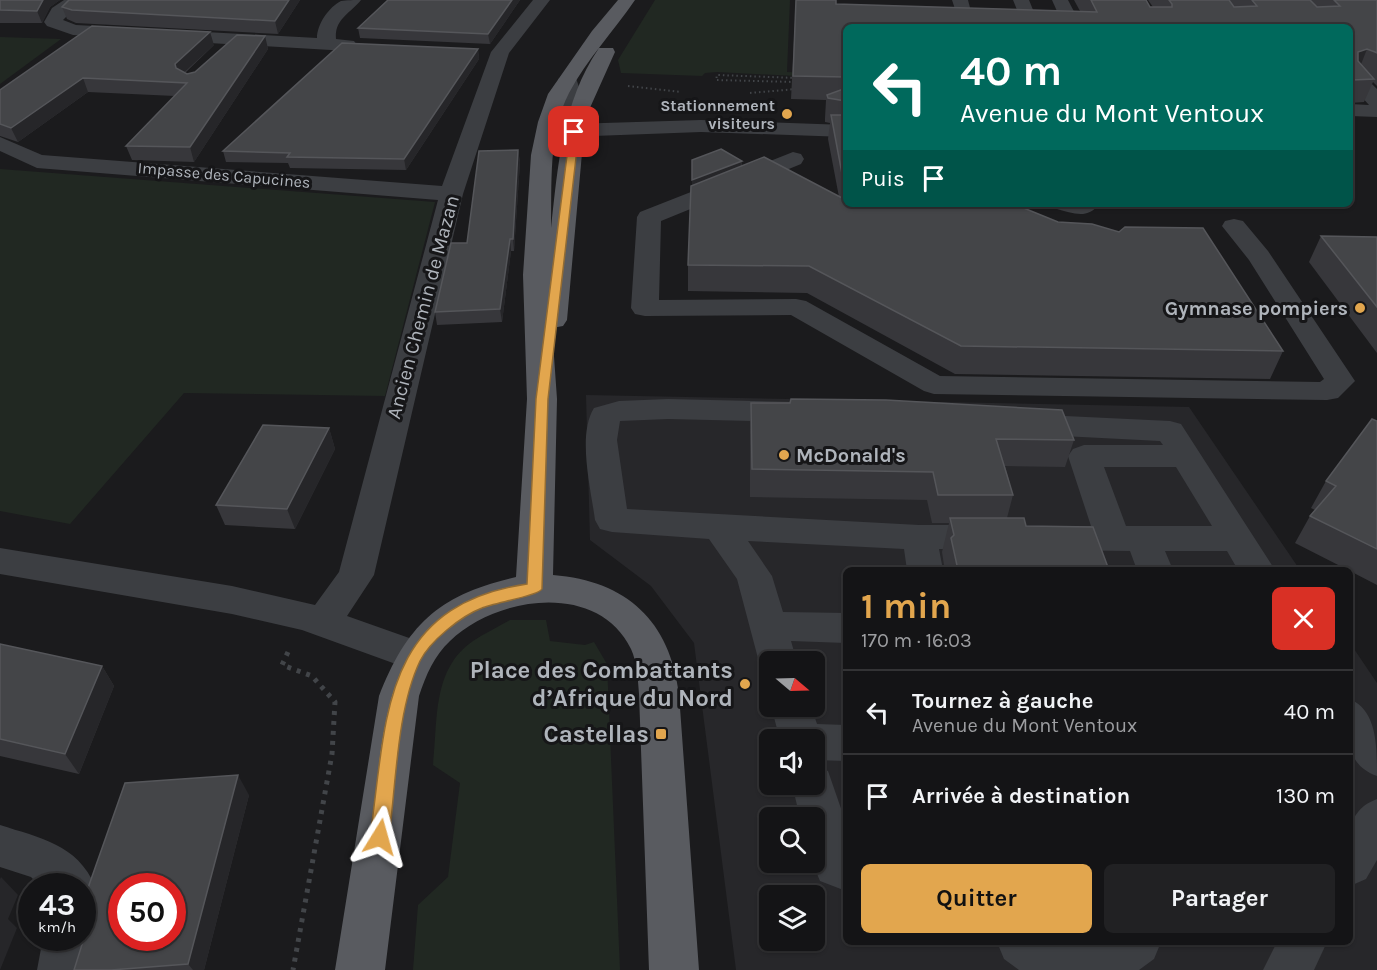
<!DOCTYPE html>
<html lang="fr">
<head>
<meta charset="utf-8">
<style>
	:root { --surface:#141416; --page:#212123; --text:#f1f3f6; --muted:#9d9ea1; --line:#333335; --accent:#e2a64e }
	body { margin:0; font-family:Karla,sans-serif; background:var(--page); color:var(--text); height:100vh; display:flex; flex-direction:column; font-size:22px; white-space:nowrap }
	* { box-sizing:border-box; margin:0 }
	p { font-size:20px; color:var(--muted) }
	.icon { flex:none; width:33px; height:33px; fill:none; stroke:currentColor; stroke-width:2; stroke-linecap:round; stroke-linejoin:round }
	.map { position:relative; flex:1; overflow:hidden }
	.details { position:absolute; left:843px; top:567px; width:510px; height:378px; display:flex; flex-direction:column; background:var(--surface); border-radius:9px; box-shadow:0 2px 4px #0004,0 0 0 2px var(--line) }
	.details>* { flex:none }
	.guide { position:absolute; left:843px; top:24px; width:510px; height:183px; border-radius:9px; box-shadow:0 2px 4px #0004,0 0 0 2px var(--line); background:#00695c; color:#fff; overflow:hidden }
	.needle { width:39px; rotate:109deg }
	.controls { position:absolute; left:759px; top:651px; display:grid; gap:12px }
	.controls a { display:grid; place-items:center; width:66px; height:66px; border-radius:9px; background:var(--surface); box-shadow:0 2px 4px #0004,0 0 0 2px var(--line); font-size:30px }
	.speed { position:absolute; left:18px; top:873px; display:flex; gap:12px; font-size:30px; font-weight:700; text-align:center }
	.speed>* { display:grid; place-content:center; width:78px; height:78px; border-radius:50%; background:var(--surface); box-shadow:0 2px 4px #0004,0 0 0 2px var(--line); line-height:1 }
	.speed small { font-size:15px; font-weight:400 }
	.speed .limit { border:9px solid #d22; background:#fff; color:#111 }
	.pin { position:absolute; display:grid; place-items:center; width:51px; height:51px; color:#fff; margin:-26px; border-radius:12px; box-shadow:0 3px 9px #0006 }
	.me { position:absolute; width:66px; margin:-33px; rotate:8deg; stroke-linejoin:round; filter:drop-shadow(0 0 4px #0008) }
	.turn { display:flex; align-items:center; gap:21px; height:126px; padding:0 18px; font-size:27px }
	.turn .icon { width:78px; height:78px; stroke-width:2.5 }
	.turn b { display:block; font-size:42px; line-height:51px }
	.then { display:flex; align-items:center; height:57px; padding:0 18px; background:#0003; gap:12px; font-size:22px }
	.round { display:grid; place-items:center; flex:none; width:63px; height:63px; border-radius:9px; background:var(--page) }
	.headline { display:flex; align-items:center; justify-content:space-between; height:102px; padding:0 18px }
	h1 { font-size:36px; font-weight:700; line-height:45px; color:var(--accent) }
	.action { display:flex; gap:12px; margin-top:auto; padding:12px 18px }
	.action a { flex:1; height:69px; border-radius:9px; background:var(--accent); color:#111; font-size:24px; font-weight:700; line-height:69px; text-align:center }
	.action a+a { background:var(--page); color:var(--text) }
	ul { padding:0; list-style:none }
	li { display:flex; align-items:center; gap:18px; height:84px; padding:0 18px; border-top:2px solid var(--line) }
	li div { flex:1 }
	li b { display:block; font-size:22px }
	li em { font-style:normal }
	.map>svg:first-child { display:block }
	.built { fill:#27272a; fill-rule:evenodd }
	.green { fill:#212822 }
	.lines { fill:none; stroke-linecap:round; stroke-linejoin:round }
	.path-far1 { stroke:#424549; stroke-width:2; stroke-dasharray:1.5 3; stroke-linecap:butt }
	.path { stroke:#424549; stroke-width:5; stroke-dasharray:4 6; stroke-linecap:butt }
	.minor { fill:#3c3e42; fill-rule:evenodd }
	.major { fill:#595b60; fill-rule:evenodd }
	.wall { fill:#37373b }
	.shaded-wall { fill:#262629 }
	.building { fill:#444548; stroke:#55565a; stroke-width:1.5; fill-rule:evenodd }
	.route { fill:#e2a64e; stroke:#936c33; stroke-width:1.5 }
	.poi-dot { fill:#e2a64e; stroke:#161618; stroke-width:2 }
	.labels { text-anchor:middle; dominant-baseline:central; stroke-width:6; stroke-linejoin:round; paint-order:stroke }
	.far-poi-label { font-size:16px; font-weight:bold; fill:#afb4bb; stroke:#161618; text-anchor:end }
	.far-street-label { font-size:16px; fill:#afb4bb; stroke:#161618 }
	.street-label { font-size:20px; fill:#afb4bb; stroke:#161618 }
	.poi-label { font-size:20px; font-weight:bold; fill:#afb4bb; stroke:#161618; text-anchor:end }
	.near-poi-label { font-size:24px; font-weight:bold; fill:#afb4bb; stroke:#161618; text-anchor:end }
</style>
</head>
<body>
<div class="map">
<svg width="1377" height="970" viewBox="0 0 1377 970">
	<rect width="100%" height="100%" fill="#1b1b1d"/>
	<!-- built -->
	<path class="built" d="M586,395l603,12 111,163h-454v372h504v-299l27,40v287h-641l-42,-327 -43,-57 -61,-46zM770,662h44v44h-44zM770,740h44v44h-44zM770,818h44v44h-44zM770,896h44v44h-44z"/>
	<!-- green -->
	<g class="green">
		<polygon points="655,0 790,0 787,72 835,74 835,78 717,72 705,73 702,76 621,73 618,60"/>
		<polygon points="0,37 61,39 0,84"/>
		<polygon points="0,169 435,202 385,396 184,393 70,524 0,511"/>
		<path d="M510,620h36l4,21 35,4 9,-3 13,22 13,306h-207l5,-65 30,-28 12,-94 -27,-18c5,-45 -1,-96 40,-124 12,-8 25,-14 37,-21z"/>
	</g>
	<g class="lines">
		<!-- path-far1 -->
		<g class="path-far1">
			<polyline points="795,82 716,80 717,75 797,78"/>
			<polyline points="628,86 681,92"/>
			<polyline points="750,93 796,89"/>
		</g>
		<!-- path -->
		<polyline class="path" points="288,652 282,665 312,676 335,702 332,754 293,970"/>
		<!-- minor -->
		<g class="minor">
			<path d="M64,0h19l-20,20 13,5 241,13c0,-14 12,-31 24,-37 5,-1 14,-1 20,-1 -10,13 -27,19 -25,39l18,2 3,4 -9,6 -275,-16 -26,-9 -3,-4 8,-14z"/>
			<polygon points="533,0 550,0 509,53 463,194 374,575 347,616 429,645 434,656 429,667 415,671 302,630 232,614 0,574 0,548 232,586 315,605 339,572 438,200 37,168 0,151 0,137 42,155 442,186 491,52"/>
			<polygon points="952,0 968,0 975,27 961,27"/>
			<polygon points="1013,0 1029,0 1040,27 1024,27"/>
			<polygon points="1052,0 1068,0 1082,27 1064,27"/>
			<polygon points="568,73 575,75 580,90 572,124 701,120 846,125 846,137 701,132 567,137 553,133 549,129 560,90 558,79"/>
			<polygon points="1357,74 1364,76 1377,89 1377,117 1350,116 1350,104 1369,105 1350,84 1350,76"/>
			<polygon points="793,152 801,154 804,159 801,164 661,221 659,300 796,299 806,301 940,376 1320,382 1324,379 1249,260 1222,226 1225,221 1234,219 1243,221 1268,251 1355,381 1338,398 1327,400 934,394 924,391 791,315 645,316 635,314 631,308 637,217 640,212"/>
			<path d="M1053,204h46c-11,16 -27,9 -42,5z"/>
			<path d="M668,399l126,3 11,3 4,7 -4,7 -11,3 -126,-3 -48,2 -3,19 10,69 292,16h71l12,3 5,9 -5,9 -12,3h-51l4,21h-36l-3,-21 -156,-8 24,35 11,36 63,1v30l-55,-2 6,21h-27v13l-6,-2 -5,-11 -22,-83 -28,-40 -97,-7 -12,-3 -5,-9c-4,-31 -18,-85 -1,-112l25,-7z"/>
			<path d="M1023,414l147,7 11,3 94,146h-37l-11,-19h-62l8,19h-36l-7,-19 -76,-1 -12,-3 -5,-9 5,-9 12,-3h37l-23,-70 5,-7 11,-4h79l-3,-4 -137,-7 -11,-3 -4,-7 4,-7zM1104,467h72l36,59h-86z"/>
			<path d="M1350,699c27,12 27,46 27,77 -36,-13 -27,-45 -27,-77z"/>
			<polygon points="771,706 811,706 817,724 846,725 846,761 814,760 814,740 780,740"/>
			<polygon points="814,765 828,771 846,823 846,891 820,881 812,862 814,862 814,818 800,818 792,784 814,784"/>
			<path d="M1377,799v61l-11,19 -16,7c0,-34 -11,-73 27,-87z"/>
			<path d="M0,825c40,13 77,19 95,61l-7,16 -6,2v-18h-42l-9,-9 -31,-10z"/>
			<polygon points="82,920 91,938 87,970 37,970 43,938 82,938"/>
			<polygon points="997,942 1074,942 1089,946 1095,942 1161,942 1154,959 1139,970 1019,970 1004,959"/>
			<polygon points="1277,942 1327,942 1314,970 1263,970"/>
		</g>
		<!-- major -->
		<path class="major" d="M618,0h17c-21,31 -48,59 -66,93 -21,40 -17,92 -18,135 7,-62 11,-126 48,-180h14l2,4 -26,58 -6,32 -16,178 -4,6 -11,2 5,71 -4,176c74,6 117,46 126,119l20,276h-50l-10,-276c-1,-14 -2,-32 -8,-45 -33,-68 -135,-53 -181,-8 -16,15 -24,34 -31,55l-34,274h-50l44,-274c28,-72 61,-102 137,-119l11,-178 -4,-124 8,-120 7,-33 10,-28 44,-63z"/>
	</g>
	<!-- wall -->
	<g class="wall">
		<polygon points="0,0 60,0 50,7 42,23 0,23"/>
		<polygon points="300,0 278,34 76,23 67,19 62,7"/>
		<polygon points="388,0 520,0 490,44 360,38 358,28"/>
		<polygon points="796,0 836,4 1080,11 1074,0 1146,0 1150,7 1153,7 1148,0 1377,0 1377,86 1373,82 1364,102 1350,103 1350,27 846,27 846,204 1283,351 1270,379 955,374 807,293 688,291 688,265 742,161 742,166 839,197 828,139 830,123 825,122 825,118 826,100 791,99"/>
		<polygon points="265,36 268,49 194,162 132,160 126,146 175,96 88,92 18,142 0,136 0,90 214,45 185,73 187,74 195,72"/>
		<polygon points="478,49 479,59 406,170 290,168 288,163 226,162 223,151"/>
		<polygon points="518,150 520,162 514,251 511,251 502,322 437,325 435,312 467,243"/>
		<polygon points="1321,236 1377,237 1377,353 1309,262"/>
		<polygon points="751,403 1074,440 1065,467 1005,466 1013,495 1007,518 1026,526 1109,570 943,570 944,565 942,552 949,523 932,523 927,500 750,497 750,431"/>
		<polygon points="1377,421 1377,585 1350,571 1350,570 1348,570 1295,543 1310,516 1315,510 1311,508 1326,481"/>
		<polygon points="329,428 335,449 295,529 225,525 216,505"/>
		<polygon points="0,644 102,666 114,686 79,774 0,756"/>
		<polygon points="249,795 204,970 74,970 82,944 77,938 82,938 82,905"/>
	</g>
	<!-- shaded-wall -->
	<g class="shaded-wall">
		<polygon points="43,0 60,0 50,7 42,23 37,11"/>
		<polygon points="289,0 300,0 278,34 275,21"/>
		<polygon points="512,0 520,0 490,44 488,34"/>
		<polygon points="210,32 214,45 179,77 176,68 175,64"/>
		<polygon points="265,36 268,49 194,162 190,147"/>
		<polygon points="478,49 479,59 406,170 404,159"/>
		<polygon points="1367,49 1358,72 1358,52"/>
		<polygon points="83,78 88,92 18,142 11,128"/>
		<polygon points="518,150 520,162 514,251 513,239"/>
		<polygon points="742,161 741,170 692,189 692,180"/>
		<polygon points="510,239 511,251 502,322 500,309"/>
		<polygon points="329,428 335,449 295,529 287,509"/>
		<polygon points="102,666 114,686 79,774 65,754"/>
		<polygon points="238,775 249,795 204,970 193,970 188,964"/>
		<polygon points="1,877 18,895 8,919 17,928 0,970 0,879"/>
	</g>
	<!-- building -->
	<g class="building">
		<polygon points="0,0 43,0 37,11 0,10"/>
		<polygon points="69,0 289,0 275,21 72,10 62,7"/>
		<polygon points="388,0 512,0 488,34 358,28"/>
		<polygon points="796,0 836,0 836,4 1097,12 1091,0 1146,0 1150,7 1172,7 1172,4 1169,0 1229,0 1234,7 1257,6 1252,0 1310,0 1317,7 1340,6 1334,0 1377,0 1377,53 1375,52 1367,49 1358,52 1358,61 1374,79 1352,80 1350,78 1350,27 846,27 846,77 793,76"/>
		<polygon points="92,26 210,32 175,64 176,68 187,74 195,72 237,35 265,36 190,147 126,146 187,83 83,78 11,128 0,124 0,90"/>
		<polygon points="342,43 478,49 404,159 287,157 290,153 223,151"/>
		<polygon points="846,88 846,101 828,98 827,95"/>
		<polygon points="831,115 846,115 846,195"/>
		<polygon points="721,149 742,161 692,180 692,160"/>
		<polygon points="518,150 513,239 510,239 500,309 435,312 451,243 467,243 479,151"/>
		<polygon points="764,157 846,200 846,204 1014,204 1058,222 1092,224 1119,232 1125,227 1203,228 1283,351 961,346 809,266 688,265 691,186"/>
		<polygon points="1321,236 1377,237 1377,307"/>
		<polygon points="791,399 886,400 1062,410 1074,440 996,439 1013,495 938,495 933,472 752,469 751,403 790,403"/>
		<polygon points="1372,419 1377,421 1377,549 1310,516 1336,486 1326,481"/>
		<polygon points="263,425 329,428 287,509 216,505"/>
		<polygon points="950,518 1024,518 1026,526 1093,527 1109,570 958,570 951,538 954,535"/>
		<polygon points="0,644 102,666 65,754 0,739"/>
		<path d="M238,775l-50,189 -77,6h-37l11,-35h-3v-30l43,-122zM122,886h50v52h-50z"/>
	</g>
	<!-- route -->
	<path class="route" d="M574,129l5,3 -31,267 -6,190c-4,7 -49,14 -60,19 -21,8 -52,33 -62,53 -23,48 -24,123 -31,176l-3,6 -6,3 -7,-3 -3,-6c17,-117 10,-231 157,-253l9,-185 34,-267z"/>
	<!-- markers -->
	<g class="poi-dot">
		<circle cx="787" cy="114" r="6"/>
		<circle cx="1360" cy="308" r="6"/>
		<circle cx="784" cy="455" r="6"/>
		<circle cx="745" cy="684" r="6"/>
		<rect x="655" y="728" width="12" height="12" rx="3"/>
	</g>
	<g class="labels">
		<!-- far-poi labels -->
		<g class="far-poi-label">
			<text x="775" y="105">Stationnement<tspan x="775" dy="18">visiteurs</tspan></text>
		</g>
		<!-- far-street labels -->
		<g class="far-street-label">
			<text transform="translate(224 175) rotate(5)">Impasse des Capucines</text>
		</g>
		<!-- street labels -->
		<g class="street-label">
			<text transform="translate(423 307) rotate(-75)">Ancien Chemin de Mazan</text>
		</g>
		<!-- poi labels -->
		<g class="poi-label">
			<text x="1348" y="308">Gymnase pompiers</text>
			<text x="796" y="455" text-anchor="start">McDonald's</text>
		</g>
		<!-- near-poi labels -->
		<g class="near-poi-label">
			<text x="733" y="670">Place des Combattants<tspan x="733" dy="28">d’Afrique du Nord</tspan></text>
			<text x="649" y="734">Castellas</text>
		</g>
	</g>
</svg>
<div class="controls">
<a><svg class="needle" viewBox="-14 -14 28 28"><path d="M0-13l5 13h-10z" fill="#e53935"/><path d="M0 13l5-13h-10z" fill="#9d9ea1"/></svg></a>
<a><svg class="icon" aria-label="sound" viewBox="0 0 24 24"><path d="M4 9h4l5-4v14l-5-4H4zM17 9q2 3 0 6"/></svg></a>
<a><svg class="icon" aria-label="search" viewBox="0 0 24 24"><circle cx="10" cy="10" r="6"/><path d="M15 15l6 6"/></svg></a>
<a><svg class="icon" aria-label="layers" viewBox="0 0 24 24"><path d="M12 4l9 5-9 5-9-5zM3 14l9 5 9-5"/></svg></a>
</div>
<div class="speed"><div>43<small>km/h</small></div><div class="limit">50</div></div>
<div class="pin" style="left:574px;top:132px;background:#d93025"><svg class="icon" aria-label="arrive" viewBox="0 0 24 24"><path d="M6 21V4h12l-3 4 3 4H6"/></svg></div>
<svg class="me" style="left:380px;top:837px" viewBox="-20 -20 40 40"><path d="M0-17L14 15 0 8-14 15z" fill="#e2a64e" stroke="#fff" stroke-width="4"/></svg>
<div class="guide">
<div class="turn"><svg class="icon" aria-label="left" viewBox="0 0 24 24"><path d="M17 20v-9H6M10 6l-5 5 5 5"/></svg><div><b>40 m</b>Avenue du Mont Ventoux</div></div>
<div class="then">Puis<svg class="icon" aria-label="arrive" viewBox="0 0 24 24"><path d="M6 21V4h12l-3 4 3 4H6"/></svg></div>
</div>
<section class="details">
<div class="headline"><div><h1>1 min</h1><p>170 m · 16:03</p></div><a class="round" style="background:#d93025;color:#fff"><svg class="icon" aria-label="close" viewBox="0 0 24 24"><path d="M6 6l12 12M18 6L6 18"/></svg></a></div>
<ul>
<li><svg class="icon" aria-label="left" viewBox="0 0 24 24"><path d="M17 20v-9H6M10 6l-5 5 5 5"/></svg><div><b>Tournez à gauche</b><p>Avenue du Mont Ventoux</p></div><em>40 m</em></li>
<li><svg class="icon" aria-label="arrive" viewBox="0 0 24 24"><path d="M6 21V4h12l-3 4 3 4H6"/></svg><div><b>Arrivée à destination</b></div><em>130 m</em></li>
</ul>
<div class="action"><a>Quitter</a><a>Partager</a></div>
</section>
</div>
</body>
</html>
